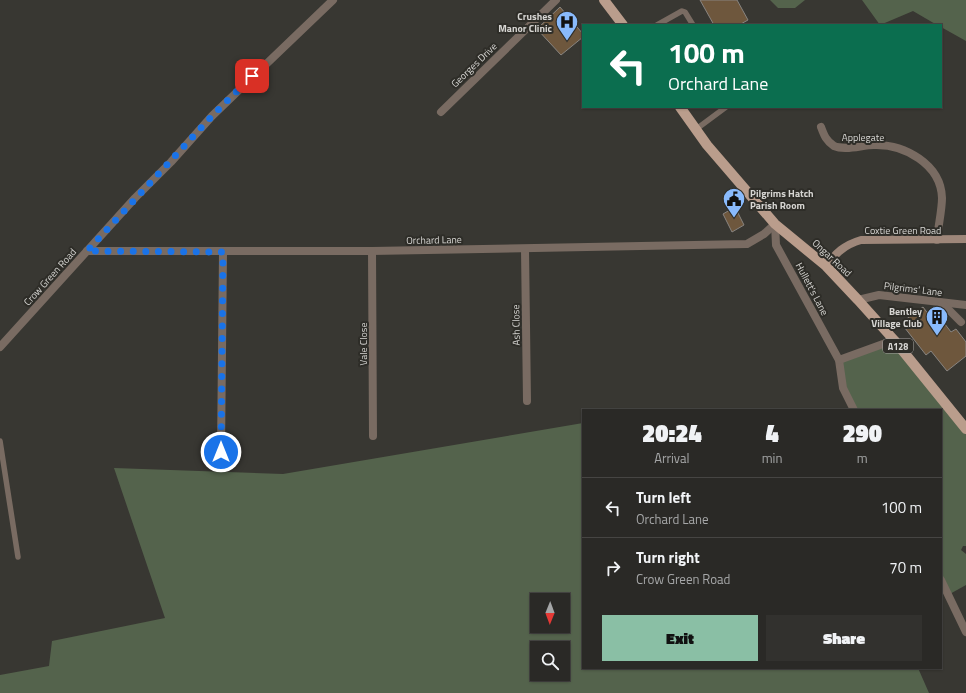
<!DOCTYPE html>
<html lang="en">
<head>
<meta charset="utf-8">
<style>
	:root { --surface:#2a2926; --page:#32312e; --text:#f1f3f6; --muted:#a5a6a7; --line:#464543; --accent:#8abfa5 }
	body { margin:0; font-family:"Titillium Web",sans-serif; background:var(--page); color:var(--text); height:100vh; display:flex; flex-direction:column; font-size:15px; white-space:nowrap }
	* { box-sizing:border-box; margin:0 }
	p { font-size:13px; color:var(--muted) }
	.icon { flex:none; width:22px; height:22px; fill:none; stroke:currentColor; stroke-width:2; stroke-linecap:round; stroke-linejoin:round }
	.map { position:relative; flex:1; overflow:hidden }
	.drawer { position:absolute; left:582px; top:409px; width:360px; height:260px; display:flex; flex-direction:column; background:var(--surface); border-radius:0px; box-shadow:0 1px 3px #0004,0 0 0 1px var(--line) }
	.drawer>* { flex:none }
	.hud { position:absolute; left:582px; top:24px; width:360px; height:84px; border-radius:0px; box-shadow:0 1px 3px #0004,0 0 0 1px var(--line); background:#0b6e4f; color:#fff; overflow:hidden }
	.needle { width:26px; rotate:181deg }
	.controls { position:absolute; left:530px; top:593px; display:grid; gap:8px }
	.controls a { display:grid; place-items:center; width:40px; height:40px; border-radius:0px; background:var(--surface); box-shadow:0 1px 3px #0004,0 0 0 1px var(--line); font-size:20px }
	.pin { position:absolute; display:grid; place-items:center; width:34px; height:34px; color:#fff; margin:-17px; border-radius:8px; box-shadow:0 2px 6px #0006 }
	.me { position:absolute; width:44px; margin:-22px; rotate:0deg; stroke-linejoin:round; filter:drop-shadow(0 0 3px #0008) }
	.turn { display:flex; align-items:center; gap:14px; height:84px; padding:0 20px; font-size:18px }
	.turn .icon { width:52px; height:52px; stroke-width:2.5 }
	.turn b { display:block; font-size:28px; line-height:34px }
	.eta { display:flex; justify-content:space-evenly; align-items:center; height:68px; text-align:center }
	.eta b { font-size:24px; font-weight:800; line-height:28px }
	.action { display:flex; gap:8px; margin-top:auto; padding:8px 20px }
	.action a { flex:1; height:46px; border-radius:0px; background:var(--accent); color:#111; font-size:16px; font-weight:800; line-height:46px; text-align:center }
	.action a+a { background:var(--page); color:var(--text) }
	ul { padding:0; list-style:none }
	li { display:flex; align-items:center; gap:12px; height:60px; padding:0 20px; border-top:1px solid var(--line) }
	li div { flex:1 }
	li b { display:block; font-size:15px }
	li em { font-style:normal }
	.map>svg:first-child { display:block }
	.green { fill:#54634c; fill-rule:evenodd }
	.building { fill:#6e573d; stroke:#888480 }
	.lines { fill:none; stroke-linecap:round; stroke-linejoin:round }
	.lane { stroke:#796b62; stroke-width:5.5 }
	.street { stroke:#796b62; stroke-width:8 }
	.secondary { stroke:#9e877a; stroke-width:8 }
	.primary { stroke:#ba9d8c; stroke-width:10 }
	.route { stroke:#1a73e8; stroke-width:7; stroke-dasharray:0 12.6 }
	.labels { text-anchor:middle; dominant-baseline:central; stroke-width:4; stroke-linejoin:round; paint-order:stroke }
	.shield { fill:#2e2d28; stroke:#a4a3a0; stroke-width:1 }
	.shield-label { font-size:9px; font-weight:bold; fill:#d7d6d3 }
	.poi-label { font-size:10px; font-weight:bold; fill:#d7d6d3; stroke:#2e2d28; text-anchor:end }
	.street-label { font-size:10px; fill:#d7d6d3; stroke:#2e2d28 }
</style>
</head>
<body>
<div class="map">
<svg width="966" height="693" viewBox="0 0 966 693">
	<rect width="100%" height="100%" fill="#383732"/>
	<!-- green -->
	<g class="green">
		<polygon points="770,0 805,0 795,8 778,8"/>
		<polygon points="862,0 966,0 966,41 941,27 941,25 937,25 913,11 880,25"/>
		<polygon points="894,340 966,429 966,546 963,546 961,550 966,554 966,585 948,595 941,580 941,410 854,410 843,388 839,360"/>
		<path d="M583,423v245h335l11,25h-929v-18l49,-9 3,-25 113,-23 -51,-150 169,6zM537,600h26v26h-26zM537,648h26v26h-26z"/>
	</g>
	<!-- building -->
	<g class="building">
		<polygon points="700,0 737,0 748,20 739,25 714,25"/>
		<polygon points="560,7 583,34 583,37 561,55 537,29"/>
		<polygon points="735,207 744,225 732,232 723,214"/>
		<polygon points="923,307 932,319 938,315 951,332 956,329 966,342 966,356 947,371 931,351 926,355 901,323"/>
	</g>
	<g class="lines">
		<!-- lane -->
		<g class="lane">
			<polyline points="657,25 682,11 685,12 693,25"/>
			<polyline points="695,130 726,107"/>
			<polyline points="0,441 18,557"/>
		</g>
		<!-- street -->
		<g class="street">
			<polyline points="441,112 556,0"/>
			<path d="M821,127c3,8 5,14 13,19 11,5 28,-1 40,-1 30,-1 67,19 68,53 0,12 -4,29 -5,42"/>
			<polyline points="775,224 776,245 839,360 843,388 854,410"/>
			<polyline points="525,249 527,401"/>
			<polyline points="87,251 372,251 747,244 764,234 775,224"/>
			<polyline points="372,251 373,436"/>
			<polyline points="858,300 879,295 966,305"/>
			<polyline points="942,303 961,322"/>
			<polyline points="0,347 135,198 171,162 212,116 333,0"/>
			<polyline points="839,360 894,340"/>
			<polyline points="221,452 223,252"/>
			<polyline points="941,580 966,632"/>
		</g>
		<!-- secondary -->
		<path class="secondary" d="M826,266c10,-13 18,-21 35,-26l105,-1"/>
		<!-- primary -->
		<g class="primary">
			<polyline points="604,0 623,25"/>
			<polyline points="680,107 707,145 775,224 826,266 858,300 894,340 966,429"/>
		</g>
	</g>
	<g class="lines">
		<!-- route -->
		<polyline class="route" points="221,452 223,252 87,251 212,116 252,76"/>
	</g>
	<!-- icons -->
	<defs>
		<g id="hospital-pin" transform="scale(1.15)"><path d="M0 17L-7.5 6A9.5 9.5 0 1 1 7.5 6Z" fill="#89bafc" stroke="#2e2d28"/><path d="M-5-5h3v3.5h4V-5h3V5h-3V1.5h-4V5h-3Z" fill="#111"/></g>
		<g id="civic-pin" transform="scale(1.15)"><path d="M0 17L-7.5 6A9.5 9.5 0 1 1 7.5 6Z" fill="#89bafc" stroke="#2e2d28"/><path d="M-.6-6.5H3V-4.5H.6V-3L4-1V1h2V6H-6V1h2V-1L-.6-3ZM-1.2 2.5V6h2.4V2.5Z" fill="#111"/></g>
		<g id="building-pin" transform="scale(1.15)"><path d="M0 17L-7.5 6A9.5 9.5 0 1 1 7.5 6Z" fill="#89bafc" stroke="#2e2d28"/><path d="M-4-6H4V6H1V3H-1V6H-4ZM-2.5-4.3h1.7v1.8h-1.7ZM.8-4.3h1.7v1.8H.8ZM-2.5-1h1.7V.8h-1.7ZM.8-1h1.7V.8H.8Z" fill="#111"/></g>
	</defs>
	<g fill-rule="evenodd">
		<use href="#hospital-pin" x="567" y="22"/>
		<use href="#civic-pin" x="734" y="199"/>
		<use href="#building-pin" x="937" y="317"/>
	</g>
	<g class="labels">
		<!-- shield labels -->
		<rect class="shield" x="883" y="339" width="30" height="14" rx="3"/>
		<g class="shield-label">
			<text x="898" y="346">A128</text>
		</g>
		<!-- poi labels -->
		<g class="poi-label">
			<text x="552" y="16">Crushes<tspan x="552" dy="12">Manor Clinic</tspan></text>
			<text x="750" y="193" text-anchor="start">Pilgrims Hatch<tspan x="750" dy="12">Parish Room</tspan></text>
			<text x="922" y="311">Bentley<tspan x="922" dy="12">Village Club</tspan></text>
		</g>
		<!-- street labels -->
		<g class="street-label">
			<text transform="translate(474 65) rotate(-44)">Georges Drive</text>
			<text x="863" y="137">Applegate</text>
			<text x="903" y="230">Coxtie Green Road</text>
			<text transform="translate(434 240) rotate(-1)">Orchard Lane</text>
			<text transform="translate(832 258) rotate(43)">Ongar Road</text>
			<text transform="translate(50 277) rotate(-48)">Crow Green Road</text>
			<text transform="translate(812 289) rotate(62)">Hullett's Lane</text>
			<text transform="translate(913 289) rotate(7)">Pilgrims' Lane</text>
			<text transform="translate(516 325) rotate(-91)">Ash Close</text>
			<text transform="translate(363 344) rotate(-90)">Vale Close</text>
		</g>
	</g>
</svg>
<div class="controls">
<a><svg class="needle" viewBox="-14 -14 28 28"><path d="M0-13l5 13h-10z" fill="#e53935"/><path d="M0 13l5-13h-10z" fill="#a5a6a7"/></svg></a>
<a><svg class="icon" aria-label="search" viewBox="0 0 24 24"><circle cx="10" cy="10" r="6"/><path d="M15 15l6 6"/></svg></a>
</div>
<div class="pin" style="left:252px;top:76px;background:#d93025"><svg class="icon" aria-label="arrive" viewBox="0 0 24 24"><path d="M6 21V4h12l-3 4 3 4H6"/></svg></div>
<svg class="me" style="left:221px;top:452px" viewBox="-20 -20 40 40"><circle r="17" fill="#1a73e8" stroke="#fff" stroke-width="3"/><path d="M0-11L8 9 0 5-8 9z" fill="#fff"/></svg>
<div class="hud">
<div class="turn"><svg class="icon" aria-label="left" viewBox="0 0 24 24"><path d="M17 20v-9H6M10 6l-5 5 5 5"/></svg><div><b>100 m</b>Orchard Lane</div></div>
</div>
<section class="drawer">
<div class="eta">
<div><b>20:24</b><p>Arrival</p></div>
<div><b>4</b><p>min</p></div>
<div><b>290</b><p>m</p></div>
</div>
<ul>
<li><svg class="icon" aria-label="left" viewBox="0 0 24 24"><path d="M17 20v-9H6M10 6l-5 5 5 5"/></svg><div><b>Turn left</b><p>Orchard Lane</p></div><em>100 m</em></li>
<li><svg class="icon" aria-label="right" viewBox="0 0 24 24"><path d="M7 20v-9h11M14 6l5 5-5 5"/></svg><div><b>Turn right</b><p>Crow Green Road</p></div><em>70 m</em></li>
</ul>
<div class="action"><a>Exit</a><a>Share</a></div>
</section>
</div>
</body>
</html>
